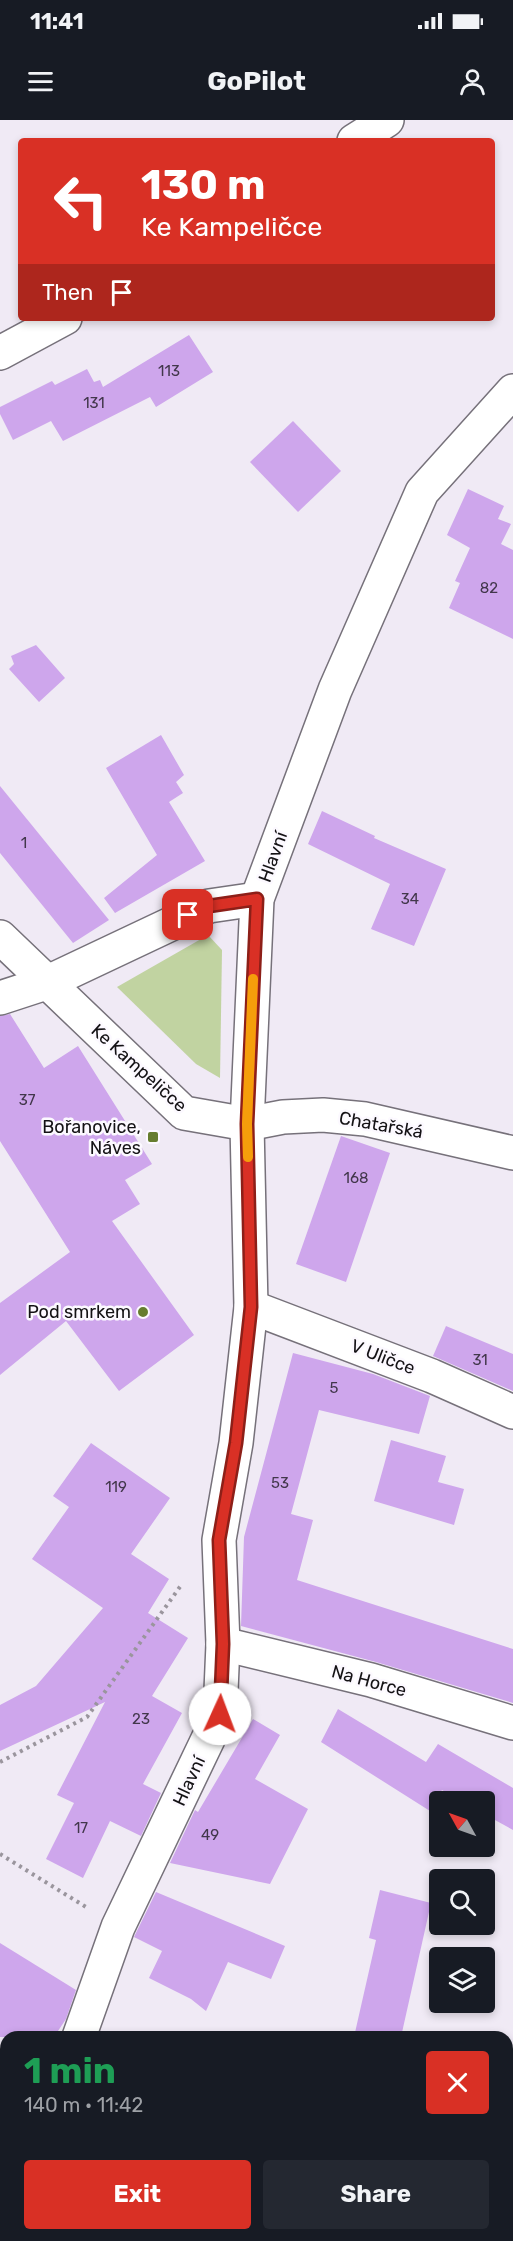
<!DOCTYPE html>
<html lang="en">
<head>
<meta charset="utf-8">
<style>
	:root { --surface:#171b24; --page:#242831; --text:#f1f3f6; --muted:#9ea1a6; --accent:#d93025 }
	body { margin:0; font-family:Rubik,sans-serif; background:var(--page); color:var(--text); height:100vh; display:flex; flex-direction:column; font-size:22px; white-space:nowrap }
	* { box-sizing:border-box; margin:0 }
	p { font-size:20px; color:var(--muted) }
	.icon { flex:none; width:33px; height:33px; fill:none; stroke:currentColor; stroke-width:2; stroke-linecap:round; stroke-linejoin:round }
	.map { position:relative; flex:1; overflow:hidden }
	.drawer { position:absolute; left:0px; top:1911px; width:513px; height:210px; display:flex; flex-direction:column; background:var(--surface); border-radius:18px 18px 0 0; box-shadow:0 3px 9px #0003 }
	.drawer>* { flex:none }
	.guide { position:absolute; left:18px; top:18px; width:477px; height:183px; border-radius:6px; box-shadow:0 3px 9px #0003; background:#d93025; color:#fff; overflow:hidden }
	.needle { width:39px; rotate:310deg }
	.fabs { position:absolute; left:429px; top:1671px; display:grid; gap:12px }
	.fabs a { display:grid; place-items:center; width:66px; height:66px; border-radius:6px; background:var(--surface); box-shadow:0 3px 9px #0003; font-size:30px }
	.pin { position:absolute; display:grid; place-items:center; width:51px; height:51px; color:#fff; margin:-26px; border-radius:12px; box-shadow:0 3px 9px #0006 }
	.me { position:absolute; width:66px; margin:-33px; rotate:2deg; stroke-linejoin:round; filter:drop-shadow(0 0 4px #0008) }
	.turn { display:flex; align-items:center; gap:21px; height:126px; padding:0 24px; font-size:27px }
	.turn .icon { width:78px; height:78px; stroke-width:2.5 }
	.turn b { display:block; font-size:42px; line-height:51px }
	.then { display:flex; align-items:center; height:57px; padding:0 24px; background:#0003; gap:12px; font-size:22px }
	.round { display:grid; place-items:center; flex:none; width:63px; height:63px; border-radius:6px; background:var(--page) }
	.headline { display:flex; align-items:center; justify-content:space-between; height:102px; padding:0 24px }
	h1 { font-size:36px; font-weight:700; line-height:45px; color:#1e9e55 }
	.cta { display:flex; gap:12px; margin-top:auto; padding:12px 24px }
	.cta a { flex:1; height:69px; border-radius:6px; background:var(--accent); color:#fff; font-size:24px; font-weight:700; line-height:69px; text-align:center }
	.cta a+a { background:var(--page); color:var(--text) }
	.status { display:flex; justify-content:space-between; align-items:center; height:42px; padding:0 30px; background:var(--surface); direction:ltr }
	.status svg { height:16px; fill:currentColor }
	header { display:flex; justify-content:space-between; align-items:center; height:78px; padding:0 24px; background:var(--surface); font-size:27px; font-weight:700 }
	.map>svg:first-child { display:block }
	.green { fill:#c1d3a1 }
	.building { fill:#cea6ec }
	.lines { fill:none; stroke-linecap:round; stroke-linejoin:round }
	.minor-casing { stroke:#76717a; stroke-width:36 }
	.path { stroke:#9a959d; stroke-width:4; stroke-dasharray:3 4.5; stroke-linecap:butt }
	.minor { stroke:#fff; stroke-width:33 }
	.route-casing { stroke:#8d1f18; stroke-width:15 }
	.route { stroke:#d93025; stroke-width:10 }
	.slow { stroke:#f59e0b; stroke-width:10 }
	.poi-dot { fill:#667d2f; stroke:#fcf9ff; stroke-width:2 }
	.labels { text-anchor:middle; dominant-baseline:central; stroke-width:5; stroke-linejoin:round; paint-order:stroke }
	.number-label { font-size:15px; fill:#42374b }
	.street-label { font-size:18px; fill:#141215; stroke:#fcf9ff }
	.poi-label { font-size:18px; fill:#141215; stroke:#fcf9ff; text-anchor:end }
</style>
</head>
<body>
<div class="status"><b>11:41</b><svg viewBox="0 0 49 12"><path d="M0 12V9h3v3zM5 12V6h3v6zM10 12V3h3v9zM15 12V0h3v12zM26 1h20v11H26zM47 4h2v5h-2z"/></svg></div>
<header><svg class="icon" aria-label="menu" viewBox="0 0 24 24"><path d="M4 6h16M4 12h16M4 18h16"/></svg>GoPilot<svg class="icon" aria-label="person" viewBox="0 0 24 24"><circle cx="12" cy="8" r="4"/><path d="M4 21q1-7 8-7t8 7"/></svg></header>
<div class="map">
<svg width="513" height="2121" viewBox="0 0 513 2121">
	<rect width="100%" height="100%" fill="#f0eaf5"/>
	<!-- green -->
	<polygon class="green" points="208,815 222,830 220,958 196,944 117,867"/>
	<!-- building -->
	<g class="building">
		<polygon points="189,215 213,252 156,287 150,277 63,321 51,301 13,320 0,294 0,287 52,261 55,265 87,249 94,262 100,260 103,267"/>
		<polygon points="293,301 341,351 298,392 250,342"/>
		<polygon points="468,369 504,386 498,399 511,404 501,424 513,430 513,519 449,488 460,463 455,461 470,428 447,415"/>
		<polygon points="36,525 65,558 39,582 9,549 14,544 11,536"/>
		<polygon points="161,615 184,655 176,662 183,673 169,682 205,741 115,793 104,778 157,735 106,648"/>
		<polygon points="0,666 109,800 73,823 0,733"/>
		<polygon points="322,691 375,716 374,718 446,749 414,826 371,809 390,764 308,724"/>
		<polygon points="10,894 44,948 78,926 152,1044 125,1060 140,1084 112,1101 194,1215 119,1271 66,1201 0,1255 0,1183 70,1132 0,1021 0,896"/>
		<polygon points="341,1016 390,1033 346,1162 296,1144"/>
		<polygon points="446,1206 513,1234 513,1271 433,1236"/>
		<polygon points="293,1233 373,1254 430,1276 419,1314 319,1290 291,1394 313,1400 297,1460 513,1529 513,1583 376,1542 241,1506 244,1417"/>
		<polygon points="391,1320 446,1336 438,1362 464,1369 454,1405 374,1381"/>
		<polygon points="91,1323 170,1378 131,1434 169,1459 148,1493 188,1518 152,1576 182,1593 143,1664 161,1673 141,1716 110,1701 83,1758 46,1739 74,1683 57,1675 105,1582 0,1631 0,1585 36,1566 103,1488 32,1439 69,1387 53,1376"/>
		<polygon points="338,1589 426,1642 438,1624 513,1668 513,1710 484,1694 484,1682 462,1682 442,1670 430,1691 321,1622"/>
		<polygon points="253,1599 280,1615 255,1659 308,1689 270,1764 170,1743 195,1690 198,1692"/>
		<polygon points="380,1770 431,1783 401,1917 354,1917 376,1820 369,1818"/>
		<polygon points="156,1772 285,1826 271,1859 228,1842 206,1891 191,1879 149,1858 162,1831 134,1817"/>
		<polygon points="0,1823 76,1870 66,1899 54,1917 0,1917"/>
	</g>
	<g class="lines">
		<!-- minor casing -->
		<g class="minor-casing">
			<g id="minor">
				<polyline points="354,21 387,0"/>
				<polyline points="0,233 65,198"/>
				<polyline points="0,817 184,993 247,1004 283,997 323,995 365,999 513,1033"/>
				<polyline points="0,878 46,863 209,786 257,779"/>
				<polyline points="251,1187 432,1256 513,1292"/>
				<polyline points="223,1524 371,1560 513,1603"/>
				<polyline points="79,1917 118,1807 220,1594 223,1524 219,1420 236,1323 251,1187 247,1004 257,779 335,570 422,372 513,271"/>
				<polyline points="0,2042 6,2038"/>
			</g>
		</g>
		<!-- path -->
		<g class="path">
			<polyline points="0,1642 87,1597 182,1464"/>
			<polyline points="0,1734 86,1787"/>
		</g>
		<!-- minor -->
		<use href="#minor" class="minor"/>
	</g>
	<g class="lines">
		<!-- route casing -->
		<g class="route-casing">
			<polyline id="route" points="188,795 209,786 257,779 247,1004 251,1187 236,1323 219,1420 223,1524 220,1594"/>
		</g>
		<!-- route -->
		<use href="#route" class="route"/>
		<!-- slow -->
		<polyline class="slow" points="248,1037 247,1004 253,859"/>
	</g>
	<!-- markers -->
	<g class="poi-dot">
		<rect x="147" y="1011" width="12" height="12" rx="3"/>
		<circle cx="143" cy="1192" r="6"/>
	</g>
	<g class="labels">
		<!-- number labels -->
		<g class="number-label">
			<text x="169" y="251">113</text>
			<text x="94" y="283">131</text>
			<text x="489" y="468">82</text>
			<text x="24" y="723">1</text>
			<text x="410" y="779">34</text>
			<text x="27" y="980">37</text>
			<text x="356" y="1058">168</text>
			<text x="480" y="1240">31</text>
			<text x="334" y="1268">5</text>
			<text x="280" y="1363">53</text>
			<text x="116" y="1367">119</text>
			<text x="141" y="1599">23</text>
			<text x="81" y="1708">17</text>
			<text x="210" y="1715">49</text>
		</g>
		<!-- street labels -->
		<g class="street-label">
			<text transform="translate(273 737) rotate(-70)">Hlavní</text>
			<text transform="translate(139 948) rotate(42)">Ke Kampeličce</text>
			<text transform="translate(381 1005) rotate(10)">Chatařská</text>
			<text transform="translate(383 1237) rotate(21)">V Uličce</text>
			<text transform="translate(369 1561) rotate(15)">Na Horce</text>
			<text transform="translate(189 1661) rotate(-65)">Hlavní</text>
		</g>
		<!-- poi labels -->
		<g class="poi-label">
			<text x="141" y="1007">Bořanovice,<tspan x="141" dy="21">Náves</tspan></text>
			<text x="131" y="1192">Pod smrkem</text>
		</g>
	</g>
</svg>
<div class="fabs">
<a><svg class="needle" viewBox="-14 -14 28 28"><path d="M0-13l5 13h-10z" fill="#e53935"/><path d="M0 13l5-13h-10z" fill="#9ea1a6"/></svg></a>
<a><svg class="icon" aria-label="search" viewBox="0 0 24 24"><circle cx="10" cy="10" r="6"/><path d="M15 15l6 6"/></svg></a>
<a><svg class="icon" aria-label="layers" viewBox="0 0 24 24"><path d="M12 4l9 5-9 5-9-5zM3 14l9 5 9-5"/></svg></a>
</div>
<div class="pin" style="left:188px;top:795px;background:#d93025"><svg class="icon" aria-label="arrive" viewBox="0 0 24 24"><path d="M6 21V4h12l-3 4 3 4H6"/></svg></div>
<svg class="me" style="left:220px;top:1594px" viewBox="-20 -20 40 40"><circle r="19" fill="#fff"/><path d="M0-13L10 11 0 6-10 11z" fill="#d93025"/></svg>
<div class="guide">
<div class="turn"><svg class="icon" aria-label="left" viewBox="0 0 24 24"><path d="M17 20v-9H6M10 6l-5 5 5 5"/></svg><div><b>130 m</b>Ke Kampeličce</div></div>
<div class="then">Then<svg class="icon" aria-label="arrive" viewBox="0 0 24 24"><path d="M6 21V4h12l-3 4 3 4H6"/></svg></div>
</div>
<section class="drawer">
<div class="headline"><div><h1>1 min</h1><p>140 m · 11:42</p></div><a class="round" style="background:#d93025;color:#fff"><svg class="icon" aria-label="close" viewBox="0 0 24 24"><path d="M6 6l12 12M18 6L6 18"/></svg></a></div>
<div class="cta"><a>Exit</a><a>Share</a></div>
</section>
</div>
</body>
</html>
